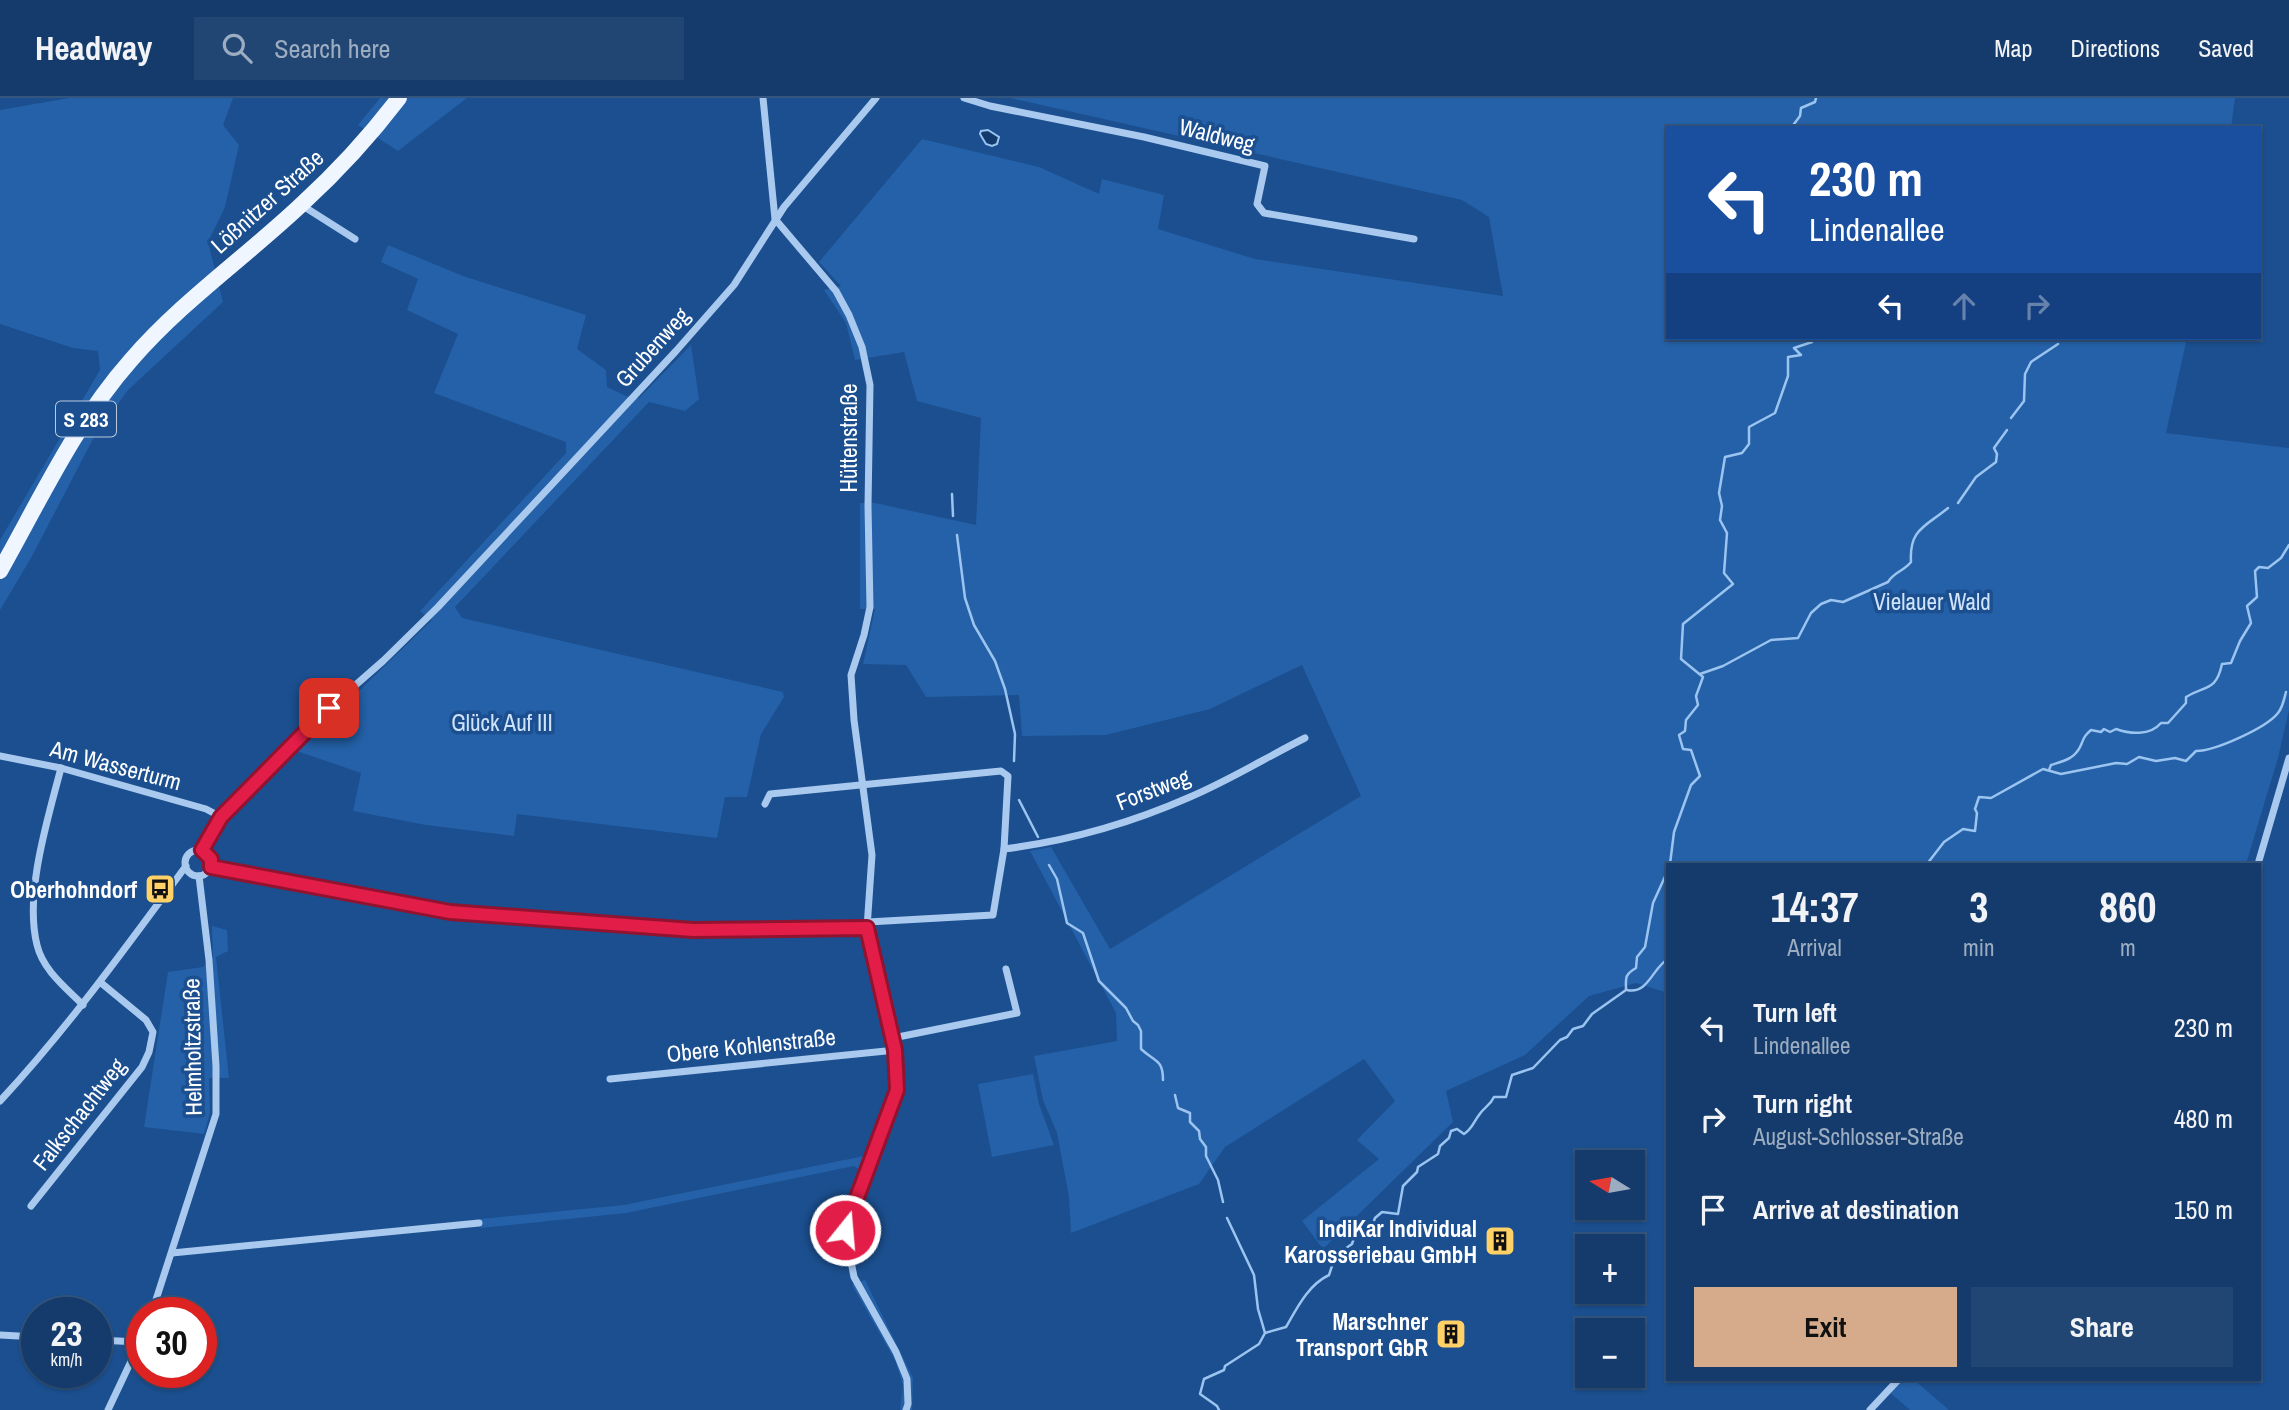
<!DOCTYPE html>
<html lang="en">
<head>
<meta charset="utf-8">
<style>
	:root { --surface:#143b6b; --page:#214673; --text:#f1f3f6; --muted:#9dadc1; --line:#33557e; --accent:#d6ab8b }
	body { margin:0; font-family:"Archivo Narrow",sans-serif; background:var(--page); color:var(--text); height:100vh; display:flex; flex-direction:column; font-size:26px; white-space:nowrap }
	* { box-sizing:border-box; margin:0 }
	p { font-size:23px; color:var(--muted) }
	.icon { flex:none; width:38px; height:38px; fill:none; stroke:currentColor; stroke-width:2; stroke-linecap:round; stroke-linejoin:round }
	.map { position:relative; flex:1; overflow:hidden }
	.details { position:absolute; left:1666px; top:765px; width:595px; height:518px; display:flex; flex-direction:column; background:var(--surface); border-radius:0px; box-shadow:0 2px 5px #0004,0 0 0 2px var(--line) }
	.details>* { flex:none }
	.top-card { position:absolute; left:1666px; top:28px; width:595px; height:214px; border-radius:0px; box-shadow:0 2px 5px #0004,0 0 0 2px var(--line); background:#1a4fa0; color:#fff; overflow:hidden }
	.needle { width:46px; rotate:281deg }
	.tools { position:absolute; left:1575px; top:1052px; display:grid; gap:14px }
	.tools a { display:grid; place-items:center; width:70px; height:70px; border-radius:0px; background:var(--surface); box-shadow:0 2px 5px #0004,0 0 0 2px var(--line); font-size:35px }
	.speed { position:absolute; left:21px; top:1199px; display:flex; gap:14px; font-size:35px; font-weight:700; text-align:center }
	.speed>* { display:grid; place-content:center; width:91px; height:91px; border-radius:50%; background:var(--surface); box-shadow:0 2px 5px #0004,0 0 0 2px var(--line); line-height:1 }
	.speed small { font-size:18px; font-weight:400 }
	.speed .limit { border:10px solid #d22; background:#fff; color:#111 }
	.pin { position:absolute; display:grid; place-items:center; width:60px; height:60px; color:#fff; margin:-30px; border-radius:14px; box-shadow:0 4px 10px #0006 }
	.me { position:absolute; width:77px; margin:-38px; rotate:17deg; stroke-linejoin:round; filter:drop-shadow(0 0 5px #0008) }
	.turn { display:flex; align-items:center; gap:24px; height:147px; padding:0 28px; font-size:32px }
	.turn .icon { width:91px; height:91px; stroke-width:2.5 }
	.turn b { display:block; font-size:49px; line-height:60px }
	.lanes { display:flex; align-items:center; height:66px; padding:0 28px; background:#0003; justify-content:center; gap:35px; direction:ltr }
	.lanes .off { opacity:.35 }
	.eta { display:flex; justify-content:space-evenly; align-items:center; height:119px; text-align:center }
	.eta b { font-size:42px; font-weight:700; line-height:49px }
	.button { display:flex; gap:14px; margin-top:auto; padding:14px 28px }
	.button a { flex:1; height:80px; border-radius:0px; background:var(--accent); color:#111; font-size:28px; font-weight:700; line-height:80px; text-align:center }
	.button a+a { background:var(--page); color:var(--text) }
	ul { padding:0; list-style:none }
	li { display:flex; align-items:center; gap:21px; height:91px; padding:0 28px }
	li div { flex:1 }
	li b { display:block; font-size:26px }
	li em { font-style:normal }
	header { display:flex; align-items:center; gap:42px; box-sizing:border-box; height:98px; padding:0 35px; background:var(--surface); border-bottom:2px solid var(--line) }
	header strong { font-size:33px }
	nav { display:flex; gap:38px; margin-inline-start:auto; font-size:24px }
	.search { width:490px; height:63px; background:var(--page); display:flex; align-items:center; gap:18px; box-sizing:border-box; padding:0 24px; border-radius:0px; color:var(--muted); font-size:26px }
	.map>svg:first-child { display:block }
	.green { fill:#2461a8 }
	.water { fill:#123a6d; stroke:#9cc4f0; stroke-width:2 }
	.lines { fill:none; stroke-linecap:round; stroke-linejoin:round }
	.stream { stroke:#9cc4f0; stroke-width:2.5 }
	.minor { stroke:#a9c9ee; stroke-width:7 }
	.primary { stroke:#f0f6ff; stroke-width:16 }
	.route-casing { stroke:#92132f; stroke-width:18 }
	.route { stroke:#e11d48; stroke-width:12 }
	.labels { text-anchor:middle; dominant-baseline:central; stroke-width:7; stroke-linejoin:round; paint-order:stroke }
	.shield { fill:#1b4f8f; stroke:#bbcadd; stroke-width:2 }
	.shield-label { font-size:21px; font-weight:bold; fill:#fff }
	.street-label { font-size:23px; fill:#fff; stroke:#1b4f8f }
	.park-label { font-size:23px; fill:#cfe3fa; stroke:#1b4f8f }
	.poi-label { font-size:23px; font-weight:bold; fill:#fff; stroke:#1b4f8f; text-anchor:end }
</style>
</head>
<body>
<header>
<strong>Headway</strong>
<div class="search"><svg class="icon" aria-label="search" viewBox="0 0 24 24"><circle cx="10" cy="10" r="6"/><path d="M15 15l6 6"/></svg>Search here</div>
<nav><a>Map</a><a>Directions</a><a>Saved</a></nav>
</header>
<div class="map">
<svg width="2289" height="1312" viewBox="0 0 2289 1312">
	<rect width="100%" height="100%" fill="#1b4f8f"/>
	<!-- green -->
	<g class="green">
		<polygon points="69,0 233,0 223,27 239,47 225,109 208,144 223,204 128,292 93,341 31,460 0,512 0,442 100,272 98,253 73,250 0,226 0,12"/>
		<polygon points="380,0 467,0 398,53 358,27"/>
		<polygon points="1010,0 2235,0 2231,30 1668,30 1668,240 2187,240 2166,335 2289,350 2289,612 2278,660 2246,766 1668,766 1668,895 1636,885 1589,898 1525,957 1446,993 1453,1024 1323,1151 1302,1123 1379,1061 1357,1042 1395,1003 1364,961 1225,1049 1199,1086 1071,1135 1069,1099 1057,1035 1043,1002 1034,958 1117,943 1116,915 1030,753 1051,749 1110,851 1361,698 1302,567 1210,611 1106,637 1022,638 1019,597 926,599 906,567 863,566 875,511 860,511 860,405 875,405 976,427 981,320 917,303 904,254 855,262 846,225 824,192 841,188 819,164 922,41 1039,69 1099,96 1102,81 1164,97 1158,131 1255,161 1503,198 1489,119 1462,102"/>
		<polygon points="388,147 463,178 586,217 577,251 606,272 607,289 626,298 639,300 691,247 699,301 685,313 649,304 455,509 462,520 783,594 784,599 761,636 747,699 725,699 717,740 517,716 514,738 426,727 353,713 361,675 297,653 432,522 420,513 566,355 566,344 434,295 458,236 407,212 418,181 381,164"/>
		<polygon points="212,828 227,832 228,853 216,859 229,980 209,980 210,1015 204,1036 144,1029 168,874 203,869 213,859"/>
		<polygon points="1033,976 1039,1006 1054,1047 992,1059 978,986"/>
		<polygon points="864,1058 860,1072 854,1068 626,1115 481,1130 480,1121 624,1107"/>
		<polygon points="865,1182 913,1280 912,1312 900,1312 903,1287 895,1262 852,1187"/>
		<polygon points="1899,1281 1913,1281 1949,1312 1910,1312 1887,1292"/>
	</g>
	<!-- water -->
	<polygon class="water" points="988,32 999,39 997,46 992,48 986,46 980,36 981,33"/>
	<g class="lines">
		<!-- stream -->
		<g class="stream">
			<polyline points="1791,30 1800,18 1801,10 1815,4 1816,0"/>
			<polyline points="2011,320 2024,303 2025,276 2031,264 2058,246"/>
			<polyline points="952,396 953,418"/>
			<polyline points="1958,405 1976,379 1996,364 1997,356 1994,350 2007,332"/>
			<polyline points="957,437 965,500 974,527 995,563 1005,591 1015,636 1014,663"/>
			<path d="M1700,576l23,-8 48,-26 27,-2 13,-25 10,-9 10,-4 12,2 45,-20c6,-10 16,-11 23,-20 -2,-33 14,-35 37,-54"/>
			<path d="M2049,672l2,-5c13,-4 24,-6 30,-20 3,-7 3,-9 10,-15l10,2 3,-3 6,3 6,-3c14,5 34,7 45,-6h7l18,-20v-6c19,-12 30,-5 36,-33l9,-1 9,-22 11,-18 -4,-17 10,-9 -2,-26 4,-4 9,1 13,-10 8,-13"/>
			<polyline points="1019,702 1038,739"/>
			<polyline points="1670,766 1674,734 1691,687 1700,678 1691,652 1683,651 1679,637 1685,633 1686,622 1698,607 1696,598 1703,579 1681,561 1683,526 1733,486 1724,475 1727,435 1720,422 1722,408 1719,395 1725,359 1742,355 1749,346 1749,329 1775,315 1788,278 1788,259 1801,257 1794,250 1812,244 1814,240"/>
			<path d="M1927,766l17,-22 19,-13 12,2 2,-18 -2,-4 4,-12 12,1 52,-29 18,5 55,-11 11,1 12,-7 17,4 19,-3 11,3 10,-10c19,0 70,-23 82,-38 5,-6 6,-14 8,-21"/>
			<path d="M1049,767l8,14 10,44 16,10 16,48 27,27 7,13 5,4 3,6v18c14,13 22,10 22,31"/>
			<path d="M1627,892c21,5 26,-23 41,-31"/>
			<polyline points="1175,997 1178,1010 1190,1015 1190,1024 1199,1033 1200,1041 1206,1049 1206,1058 1218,1082 1223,1104"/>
			<polyline points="1227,1120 1254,1177 1258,1211 1265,1235"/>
			<path d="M1219,1312l-2,-4 -17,-12 4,-15 20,-9 1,-4 34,-22 6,-11 21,-6c11,-19 22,-42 43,-52l4,-12 9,-8v-4l10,-7 3,-9 8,-9h9l3,-8 7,-6 16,2 5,-28 14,-14 1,-5 20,-13 2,-8 9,-8 2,-7 6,-2 7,5c8,-5 9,-11 15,-19 5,-8 11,-9 15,-18h12l6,-22 21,-7 27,-28 7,-3 6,-8 10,-3 9,-12 34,-24c0,-12 -2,-15 10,-22l1,-11 8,-10 8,-44 15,-33"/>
		</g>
		<!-- minor -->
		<g class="minor">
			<polyline points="763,0 775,121 836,193 849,217 862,249 870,287 868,408 870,509 864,537 851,577 854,622 872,757 867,830 896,952 897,991 845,1132 854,1179 896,1254 907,1281 908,1306 906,1312"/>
			<polyline points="964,0 990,8 1144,39 1265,68 1257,106 1264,115 1414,141"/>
			<polyline points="303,108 355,141"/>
			<polyline points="0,658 61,670 206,711 221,719"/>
			<path d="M61,670c-13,50 -37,126 -24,177 6,25 28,42 46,60"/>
			<polyline points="765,706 770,696 1001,673 1008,678 1004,751 993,817 868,824"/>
			<path d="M1004,751c64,-8 127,-26 186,-52 40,-17 77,-40 115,-59"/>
			<circle cx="198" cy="765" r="13"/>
			<polyline points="202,752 221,719 252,685 311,626 383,563 438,509 676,253 734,187 784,109 876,0"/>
			<polyline points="2258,766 2289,660"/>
			<polyline points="211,769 450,814 693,832 867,830"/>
			<polyline points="893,940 1017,915 1006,871"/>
			<polyline points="610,981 896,952"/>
			<path d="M0,1003c68,-73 126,-154 186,-235"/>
			<polyline points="31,1108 142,969 149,954 153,934 146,922 100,884"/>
			<polyline points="172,1155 479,1125"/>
			<polyline points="152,1214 216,1016 216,968 209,862 199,778"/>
			<polyline points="0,1237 37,1239"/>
			<polyline points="96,1242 140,1244"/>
			<polyline points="108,1312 142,1240"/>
			<polyline points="1870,1312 1899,1281"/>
		</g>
		<!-- primary -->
		<path class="primary" d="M0,473c40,-71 76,-149 131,-211 51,-59 115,-103 172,-157 35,-32 67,-67 96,-105"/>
	</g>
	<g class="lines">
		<!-- route casing -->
		<g class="route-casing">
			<polyline id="route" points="329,610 221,719 202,752 211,761 211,769 450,814 693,832 867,830 895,952 897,992 845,1132"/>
		</g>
		<!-- route -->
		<use href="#route" class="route"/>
	</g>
	<!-- icons -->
	<defs>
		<g id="bus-square" transform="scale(1.575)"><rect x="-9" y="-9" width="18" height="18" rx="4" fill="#ffd166" stroke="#1b4f8f"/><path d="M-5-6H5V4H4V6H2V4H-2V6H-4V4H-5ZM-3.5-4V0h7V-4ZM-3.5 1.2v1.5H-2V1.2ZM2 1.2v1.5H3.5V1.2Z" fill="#111"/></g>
		<g id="building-square" transform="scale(1.575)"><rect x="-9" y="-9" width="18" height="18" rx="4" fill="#ffd166" stroke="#1b4f8f"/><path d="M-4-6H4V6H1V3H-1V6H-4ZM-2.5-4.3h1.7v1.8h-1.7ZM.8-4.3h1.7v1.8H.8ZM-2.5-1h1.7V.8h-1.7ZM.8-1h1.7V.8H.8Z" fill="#111"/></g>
	</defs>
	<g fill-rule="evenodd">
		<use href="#bus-square" x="160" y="791"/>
		<use href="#building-square" x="1500" y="1143"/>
		<use href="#building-square" x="1451" y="1236"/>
	</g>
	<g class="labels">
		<!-- shield labels -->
		<rect class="shield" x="56" y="303.5" width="60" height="35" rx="5"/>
		<g class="shield-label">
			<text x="86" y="321">S 283</text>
		</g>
		<!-- street labels -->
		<g class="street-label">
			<text transform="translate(1217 37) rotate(14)">Waldweg</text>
			<text transform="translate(267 103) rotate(-42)">Lößnitzer Straße</text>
			<text transform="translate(652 249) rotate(-48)">Grubenweg</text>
			<text transform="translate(848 340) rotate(-90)">Hüttenstraße</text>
			<text transform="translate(116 667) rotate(15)">Am Wasserturm</text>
			<text transform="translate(1153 691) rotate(-21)">Forstweg</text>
			<text transform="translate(751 947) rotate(-6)">Obere Kohlenstraße</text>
			<text transform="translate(192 949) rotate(-91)">Helmholtzstraße</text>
			<text transform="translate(79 1016) rotate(-52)">Falkschachtweg</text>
		</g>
		<!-- park labels -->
		<g class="park-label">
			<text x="1932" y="503">Vielauer Wald</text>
			<text x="502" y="624">Glück Auf III</text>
		</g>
		<!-- poi labels -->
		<g class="poi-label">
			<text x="137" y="791">Oberhohndorf</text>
			<text x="1477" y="1130">IndiKar Individual<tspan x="1477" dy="26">Karosseriebau GmbH</tspan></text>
			<text x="1428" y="1223">Marschner<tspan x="1428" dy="26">Transport GbR</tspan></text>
		</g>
	</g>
</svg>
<div class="tools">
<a><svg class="needle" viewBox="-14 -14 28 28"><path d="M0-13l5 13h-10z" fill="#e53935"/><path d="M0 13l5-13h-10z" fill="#9dadc1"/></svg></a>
<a>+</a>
<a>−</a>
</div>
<div class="speed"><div>23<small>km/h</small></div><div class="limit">30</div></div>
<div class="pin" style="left:329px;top:610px;background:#d93025"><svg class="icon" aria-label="arrive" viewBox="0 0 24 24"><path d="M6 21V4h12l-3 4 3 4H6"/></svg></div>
<svg class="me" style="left:845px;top:1132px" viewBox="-20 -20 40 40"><circle r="17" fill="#e11d48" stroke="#fff" stroke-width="3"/><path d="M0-11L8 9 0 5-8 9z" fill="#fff"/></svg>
<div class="top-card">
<div class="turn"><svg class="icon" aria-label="left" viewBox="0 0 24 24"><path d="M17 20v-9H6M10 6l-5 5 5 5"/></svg><div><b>230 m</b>Lindenallee</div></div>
<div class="lanes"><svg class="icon" aria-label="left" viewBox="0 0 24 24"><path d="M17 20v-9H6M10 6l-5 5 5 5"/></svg><svg class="icon off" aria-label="ahead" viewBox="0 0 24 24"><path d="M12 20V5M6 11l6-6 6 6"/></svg><svg class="icon off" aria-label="right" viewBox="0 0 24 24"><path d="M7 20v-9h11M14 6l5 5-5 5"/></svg></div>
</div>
<section class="details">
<div class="eta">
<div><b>14:37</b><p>Arrival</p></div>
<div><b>3</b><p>min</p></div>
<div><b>860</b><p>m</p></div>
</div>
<ul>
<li><svg class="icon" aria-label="left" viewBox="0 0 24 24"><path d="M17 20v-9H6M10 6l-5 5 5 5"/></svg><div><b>Turn left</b><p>Lindenallee</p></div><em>230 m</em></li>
<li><svg class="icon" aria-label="right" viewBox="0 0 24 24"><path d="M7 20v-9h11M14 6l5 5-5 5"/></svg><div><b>Turn right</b><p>August-Schlosser-Straße</p></div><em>480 m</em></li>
<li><svg class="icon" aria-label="arrive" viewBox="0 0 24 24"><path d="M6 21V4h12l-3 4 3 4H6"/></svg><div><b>Arrive at destination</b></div><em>150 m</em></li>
</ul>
<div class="button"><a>Exit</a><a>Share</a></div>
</section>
</div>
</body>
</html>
